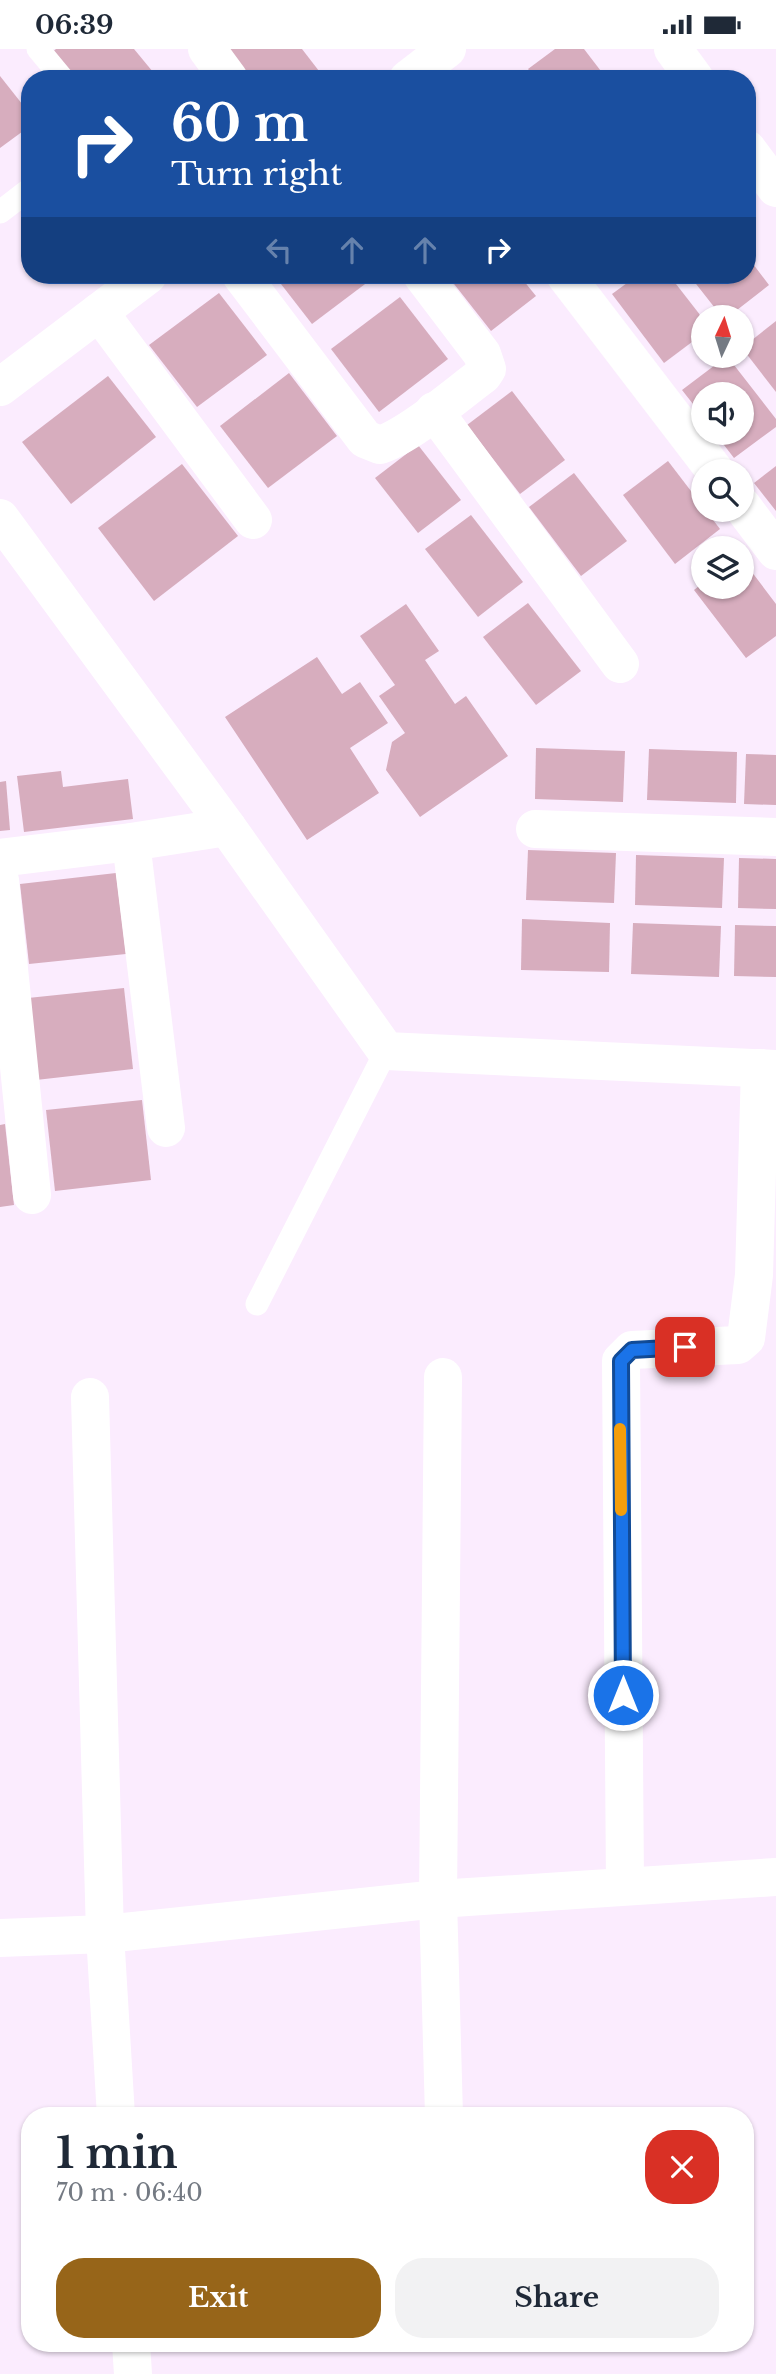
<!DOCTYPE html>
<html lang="en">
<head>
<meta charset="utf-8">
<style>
	:root { --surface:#fff; --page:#f2f2f3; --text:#1f2937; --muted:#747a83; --accent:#976519 }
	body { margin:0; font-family:"Libre Baskerville",serif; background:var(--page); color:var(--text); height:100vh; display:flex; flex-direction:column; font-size:26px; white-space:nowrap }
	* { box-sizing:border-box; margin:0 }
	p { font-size:23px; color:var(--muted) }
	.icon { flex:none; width:38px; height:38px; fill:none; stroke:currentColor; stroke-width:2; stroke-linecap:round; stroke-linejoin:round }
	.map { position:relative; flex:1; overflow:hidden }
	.side { position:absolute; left:21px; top:2058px; width:733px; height:245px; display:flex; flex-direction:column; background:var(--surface); border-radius:28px; box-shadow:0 2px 5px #0004 }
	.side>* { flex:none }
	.top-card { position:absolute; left:21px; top:21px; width:735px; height:214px; border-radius:28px; box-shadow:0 2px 5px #0004; background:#1a4fa0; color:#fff; overflow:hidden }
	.needle { width:46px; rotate:4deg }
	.buttons { position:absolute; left:691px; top:256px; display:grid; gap:14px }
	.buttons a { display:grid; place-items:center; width:63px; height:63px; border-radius:50%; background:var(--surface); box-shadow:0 2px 5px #0004; font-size:35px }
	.pin { position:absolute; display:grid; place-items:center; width:60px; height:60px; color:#fff; margin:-30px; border-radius:14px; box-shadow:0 4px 10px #0006 }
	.me { position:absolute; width:77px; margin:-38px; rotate:0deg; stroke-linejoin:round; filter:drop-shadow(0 0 5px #0008) }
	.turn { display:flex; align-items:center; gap:24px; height:147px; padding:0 35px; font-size:32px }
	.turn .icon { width:91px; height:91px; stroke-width:2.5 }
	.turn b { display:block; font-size:49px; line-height:60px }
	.lanes { display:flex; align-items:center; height:66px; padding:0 35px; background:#0003; justify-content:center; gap:35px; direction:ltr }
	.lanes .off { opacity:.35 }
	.round { display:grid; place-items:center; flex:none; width:74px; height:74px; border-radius:28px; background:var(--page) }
	.headline { display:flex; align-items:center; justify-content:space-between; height:119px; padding:0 35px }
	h1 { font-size:42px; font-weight:700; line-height:52px }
	.cta { display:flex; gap:14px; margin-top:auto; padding:14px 35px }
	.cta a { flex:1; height:80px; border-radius:28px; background:var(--accent); color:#fff; font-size:28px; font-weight:700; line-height:80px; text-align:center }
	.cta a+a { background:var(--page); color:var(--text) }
	.status { display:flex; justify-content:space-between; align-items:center; height:49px; padding:0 35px; background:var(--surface); direction:ltr }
	.status svg { height:19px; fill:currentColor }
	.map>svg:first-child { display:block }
	.building { fill:#d7adbe }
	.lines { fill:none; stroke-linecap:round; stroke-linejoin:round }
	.service { stroke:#fff; stroke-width:23 }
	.minor { stroke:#fff; stroke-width:38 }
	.route-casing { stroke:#114b97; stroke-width:18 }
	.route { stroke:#1a73e8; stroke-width:12 }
	.slow { stroke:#f59e0b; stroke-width:12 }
</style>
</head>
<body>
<div class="status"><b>06:39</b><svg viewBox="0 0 49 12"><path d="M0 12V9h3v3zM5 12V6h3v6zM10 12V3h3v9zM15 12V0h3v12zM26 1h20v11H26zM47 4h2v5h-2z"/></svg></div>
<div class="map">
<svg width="776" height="2325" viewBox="0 0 776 2325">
	<rect width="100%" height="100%" fill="#fbecfe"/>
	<!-- building -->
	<g class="building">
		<polygon points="56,0 134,0 153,23 145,30 71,30 51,4"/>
		<polygon points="221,0 302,0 319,22 309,30 239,30"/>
		<polygon points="555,0 584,0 607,30 536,30 528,20"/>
		<polygon points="0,27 30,65 30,77 0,99"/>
		<polygon points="747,207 769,236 728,268 722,268 689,226 747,226"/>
		<polygon points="274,226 377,226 312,275"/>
		<polygon points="447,226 519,226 536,247 491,282"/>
		<polygon points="638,226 669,226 704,271 704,284 664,314 612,245"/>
		<polygon points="219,244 267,306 197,358 149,296"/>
		<polygon points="400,248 448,310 379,363 331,300"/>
		<polygon points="776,272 776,343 742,299"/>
		<polygon points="727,307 776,370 776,378 734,409 714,383 742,383 742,345 704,345 704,369 682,341"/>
		<polygon points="289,324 337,387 268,439 220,377"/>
		<polygon points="108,327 156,388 71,455 22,393"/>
		<polygon points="512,342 565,411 520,445 467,376"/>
		<polygon points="418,396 461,451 418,484 375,429"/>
		<polygon points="668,412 720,480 675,515 623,446"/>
		<polygon points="182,415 238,487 154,552 98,479"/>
		<polygon points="776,417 776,462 754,434"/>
		<polygon points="574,424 627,492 581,527 529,458"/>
		<polygon points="471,466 523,533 478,568 425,500"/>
		<polygon points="742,510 776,555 776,587 746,609 694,541 704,533 704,537 742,537"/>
		<polygon points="528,554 581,622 536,656 483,588"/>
		<polygon points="406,555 439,602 425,611 455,655 466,647 508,707 420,768 386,721 392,693 405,684 379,647 395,636 360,587"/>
		<polygon points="317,608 342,645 360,633 388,674 350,699 379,744 307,791 225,668"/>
		<polygon points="536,699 625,702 623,753 535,750"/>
		<polygon points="649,700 737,703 736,754 647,751"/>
		<polygon points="746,705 776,706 776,756 744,755"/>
		<polygon points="61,722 63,738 128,730 133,770 24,783 17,727"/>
		<polygon points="6,732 10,781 0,782 0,733"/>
		<polygon points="528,801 616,804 614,854 526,851"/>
		<polygon points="636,806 724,809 722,859 635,856"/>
		<polygon points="739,809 776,810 776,860 738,859"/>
		<polygon points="116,824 126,905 29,915 20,835"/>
		<polygon points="522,870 610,874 609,923 521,921"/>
		<polygon points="633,874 721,877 719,928 631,925"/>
		<polygon points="735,876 776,877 776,928 734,927"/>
		<polygon points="124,939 133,1020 36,1031 28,949"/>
		<polygon points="142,1051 151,1131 55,1142 46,1061"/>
		<polygon points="5,1075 14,1156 0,1158 0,1076"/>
	</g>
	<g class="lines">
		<!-- service -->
		<g class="service">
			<polyline points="38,0 63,30"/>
			<polyline points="0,163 30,140"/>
			<polyline points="257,1255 386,1002"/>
		</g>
		<!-- minor -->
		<g class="minor">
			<polyline points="207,0 229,30"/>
			<polyline points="673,0 695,30"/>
			<polyline points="408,30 447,0"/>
			<polyline points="747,100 776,139"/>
			<path d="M241,226l124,164 15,6c30,-10 76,-50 103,-70l4,-6 -5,-15 -60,-79"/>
			<polyline points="565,226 715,422"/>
			<polyline points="99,263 253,471"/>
			<polyline points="0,338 148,226"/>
			<polyline points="434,362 620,615"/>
			<polyline points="742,457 776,502"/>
			<polyline points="0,469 227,778 386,1002 776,1020"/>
			<polyline points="535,780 776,788"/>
			<polyline points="131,793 166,1079"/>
			<polyline points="0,809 131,793 227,778"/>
			<polyline points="0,831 32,1146"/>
			<polyline points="443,1328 438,1850 444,2067"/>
			<polyline points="90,1348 105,1885 116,2067"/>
			<polyline points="625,1837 621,1312 632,1301 738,1296 746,1289 754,1226 760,1019"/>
			<polyline points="0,1889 105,1885 438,1850 776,1828"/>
			<polyline points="131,2294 133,2325"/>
		</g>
	</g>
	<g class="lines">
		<!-- route casing -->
		<g class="route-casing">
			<polyline id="route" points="623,1646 621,1312 632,1301 685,1298"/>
		</g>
		<!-- route -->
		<use href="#route" class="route"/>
		<!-- slow -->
		<polyline class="slow" points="620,1380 621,1461"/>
	</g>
</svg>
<div class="buttons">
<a><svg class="needle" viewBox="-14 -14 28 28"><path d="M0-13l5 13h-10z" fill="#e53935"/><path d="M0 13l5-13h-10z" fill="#747a83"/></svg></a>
<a><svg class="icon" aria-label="sound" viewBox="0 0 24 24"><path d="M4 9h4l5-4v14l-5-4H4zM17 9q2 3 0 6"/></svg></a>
<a><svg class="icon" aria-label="search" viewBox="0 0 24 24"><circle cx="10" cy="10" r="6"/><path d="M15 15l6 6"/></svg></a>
<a><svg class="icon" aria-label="layers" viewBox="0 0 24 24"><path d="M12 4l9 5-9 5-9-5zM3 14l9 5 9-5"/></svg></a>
</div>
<div class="pin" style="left:685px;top:1298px;background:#d93025"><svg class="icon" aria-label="arrive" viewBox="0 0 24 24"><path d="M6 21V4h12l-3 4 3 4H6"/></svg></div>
<svg class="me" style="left:623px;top:1646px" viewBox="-20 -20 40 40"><circle r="17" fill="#1a73e8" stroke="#fff" stroke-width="3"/><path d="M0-11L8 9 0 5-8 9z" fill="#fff"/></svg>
<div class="top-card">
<div class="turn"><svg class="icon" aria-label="right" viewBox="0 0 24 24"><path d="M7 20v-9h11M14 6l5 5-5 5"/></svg><div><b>60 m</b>Turn right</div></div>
<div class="lanes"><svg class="icon off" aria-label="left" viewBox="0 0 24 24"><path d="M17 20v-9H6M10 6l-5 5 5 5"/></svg><svg class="icon off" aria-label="ahead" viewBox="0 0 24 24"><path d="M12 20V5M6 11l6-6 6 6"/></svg><svg class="icon off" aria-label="ahead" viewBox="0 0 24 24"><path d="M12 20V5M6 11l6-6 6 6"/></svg><svg class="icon" aria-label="right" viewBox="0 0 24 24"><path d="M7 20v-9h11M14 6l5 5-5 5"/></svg></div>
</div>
<section class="side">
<div class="headline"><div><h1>1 min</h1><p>70 m · 06:40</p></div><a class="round" style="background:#d93025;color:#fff"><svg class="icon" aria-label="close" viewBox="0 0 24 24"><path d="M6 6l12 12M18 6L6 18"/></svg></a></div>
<div class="cta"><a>Exit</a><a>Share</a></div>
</section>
</div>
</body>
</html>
